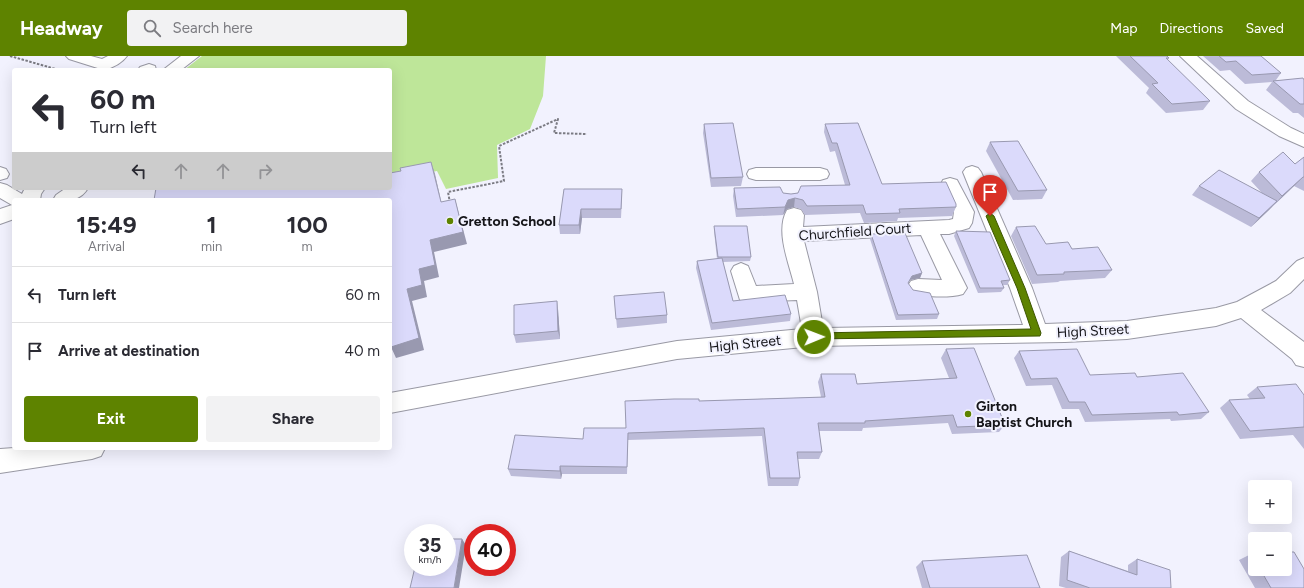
<!DOCTYPE html>
<html lang="en">
<head>
<meta charset="utf-8">
<style>
	:root { --surface:#fff; --page:#f2f2f3; --text:#2b2b33; --muted:#7c7c81; --line:#e1e1e2; --accent:#5e8300 }
	body { margin:0; font-family:Figtree,sans-serif; background:var(--page); color:var(--text); height:100vh; display:flex; flex-direction:column; font-size:15px; white-space:nowrap }
	* { box-sizing:border-box; margin:0 }
	p { font-size:13px; color:var(--muted) }
	.icon { flex:none; width:22px; height:22px; fill:none; stroke:currentColor; stroke-width:2; stroke-linecap:round; stroke-linejoin:round }
	.map { position:relative; flex:1; overflow:hidden }
	.details { position:absolute; left:12px; top:142px; width:380px; height:252px; display:flex; flex-direction:column; background:var(--surface); border-radius:4px; box-shadow:0 4px 16px #0002 }
	.details>* { flex:none }
	.guide { position:absolute; left:12px; top:12px; width:380px; height:122px; border-radius:4px; box-shadow:0 4px 16px #0002; background:#fff; color:var(--text); overflow:hidden }
	.fabs { position:absolute; left:1248px; top:424px; display:grid; gap:8px }
	.fabs a { display:grid; place-items:center; width:44px; height:44px; border-radius:4px; background:var(--surface); box-shadow:0 4px 16px #0002; font-size:20px }
	.speed { position:absolute; left:404px; top:468px; display:flex; gap:8px; font-size:20px; font-weight:700; text-align:center }
	.speed>* { display:grid; place-content:center; width:52px; height:52px; border-radius:50%; background:var(--surface); box-shadow:0 4px 16px #0002; line-height:1 }
	.speed small { font-size:10px; font-weight:400 }
	.speed .limit { border:6px solid #d22; background:#fff; color:#111 }
	.pin { position:absolute; display:grid; place-items:center; width:34px; height:34px; color:#fff; margin:-41px -17px; border-radius:50% 50% 50% 0; rotate:-45deg; box-shadow:0 0 4px #0007 }
	.pin .icon { rotate:45deg }
	.me { position:absolute; width:44px; margin:-22px; rotate:89deg; stroke-linejoin:round; filter:drop-shadow(0 0 3px #0008) }
	.turn { display:flex; align-items:center; gap:14px; height:84px; padding:0 12px; font-size:18px }
	.turn .icon { width:52px; height:52px; stroke-width:2.5 }
	.turn b { display:block; font-size:28px; line-height:34px }
	.lanes { display:flex; align-items:center; height:38px; padding:0 12px; background:#0003; justify-content:center; gap:20px; direction:ltr }
	.lanes .off { opacity:.35 }
	.eta { display:flex; justify-content:space-evenly; align-items:center; height:68px; text-align:center }
	.eta b { font-size:24px; font-weight:700; line-height:28px }
	.action { display:flex; gap:8px; margin-top:auto; padding:8px 12px }
	.action a { flex:1; height:46px; border-radius:4px; background:var(--accent); color:#fff; font-size:16px; font-weight:700; line-height:46px; text-align:center }
	.action a+a { background:var(--page); color:var(--text) }
	ul { padding:0; list-style:none }
	li { display:flex; align-items:center; gap:12px; height:56px; padding:0 12px; border-top:1px solid var(--line) }
	li div { flex:1 }
	li b { display:block; font-size:15px }
	li em { font-style:normal }
	header { display:flex; align-items:center; gap:24px; box-sizing:border-box; height:56px; padding:0 20px; background:var(--accent); color:#fff }
	header strong { font-size:19px }
	nav { display:flex; gap:22px; margin-inline-start:auto; font-size:14px }
	.search { width:280px; height:36px; background:var(--page); display:flex; align-items:center; gap:10px; box-sizing:border-box; padding:0 14px; border-radius:4px; color:var(--muted); font-size:15px }
	.map>svg:first-child { display:block }
	.green { fill:#bee699 }
	.lines { fill:none; stroke-linecap:round; stroke-linejoin:round }
	.minor-casing { stroke:#9999a4; stroke-width:2 }
	.path { stroke:#7b7b83; stroke-width:2; stroke-dasharray:2.5 1.5; stroke-linecap:butt }
	.minor { fill:#fff; fill-rule:evenodd }
	.wall { fill:#bcbbd8 }
	.shaded-wall { fill:#9999b0 }
	.building { fill:#dbdafb; stroke:#9999b0 }
	.route { fill:#5e8300; stroke:#3d5500 }
	.poi-dot { fill:#5e8300; stroke:#f2f2fe; stroke-width:1.5 }
	.labels { text-anchor:middle; dominant-baseline:central; stroke-width:4; stroke-linejoin:round; paint-order:stroke }
	.poi-label { font-size:14px; font-weight:bold; fill:#151519; stroke:#f2f2fe; text-anchor:start }
	.street-label { font-size:14px; fill:#151519; stroke:#f2f2fe }
</style>
</head>
<body>
<header>
<strong>Headway</strong>
<div class="search"><svg class="icon" aria-label="search" viewBox="0 0 24 24"><circle cx="10" cy="10" r="6"/><path d="M15 15l6 6"/></svg>Search here</div>
<nav><a>Map</a><a>Directions</a><a>Saved</a></nav>
</header>
<div class="map">
<svg width="1304" height="532" viewBox="0 0 1304 532">
	<rect width="100%" height="100%" fill="#f2f2fe"/>
	<!-- green -->
	<polygon class="green" points="202,0 546,0 543,40 530,73 497,89 498,122 446,133 437,115 390,125 390,14 184,14"/>
	<g class="lines">
		<!-- minor casing -->
		<g class="minor-casing">
			<g id="minor">
				<path d="M66,0h25l11,3 6,-3h19c-5,7 -15,12 -23,14l-35,-11z"/>
				<polygon points="181,0 199,0 181,14 163,14"/>
				<polygon points="1180,0 1197,0 1248,45 1291,72 1304,78 1304,91 1279,80 1236,53"/>
				<polygon points="149,8 155,10 156,14 138,14 140,11"/>
				<path d="M972,110l6,2 3,4 51,116 13,36 82,-3 89,-13 21,-6 39,-21 21,-20 7,-3v21l-14,14 -29,17 43,32v25l-8,-2 -4,-6 -51,-41 -25,8 -89,13 -62,3 -251,4 -137,13 -287,54v-20l287,-52 125,-12 -5,-29 -49,2 -8,-2 -9,-29 3,-5 7,-3 7,3 8,20 38,-2c-5,-21 -19,-53 -7,-74l7,-2 7,2 3,5 -1,12 146,-7 4,-1 1,-7 -13,-28 2,-4 7,-2 7,2 17,32 -2,11 -3,5 -20,6h-9l27,54 -4,6c-14,4 -38,3 -52,-1l-4,-6 4,-6 7,-2 24,1 -21,-45 -117,6 13,51 6,36 200,-3 -13,-37 -47,-116 3,-4z"/>
				<polygon points="0,111 6,113 9,118 7,122 0,124"/>
				<polygon points="756,112 820,112 827,114 829,118 827,122 820,124 756,124 749,122 747,118 749,114"/>
				<polygon points="0,127 7,129 22,138 25,132 45,132 41,138 40,144 14,144 14,163 0,168 0,153 12,149 0,142"/>
				<path d="M66,132h22c-8,14 -20,12 -35,12l3,-5z"/>
				<polygon points="14,392 105,392 101,400 92,403 0,417 0,393"/>
			</g>
		</g>
		<!-- path -->
		<g class="path">
			<polyline points="10,0 59,14"/>
			<polyline points="450,147 448,136 504,125 499,90 558,63 554,77 587,78"/>
		</g>
		<!-- minor -->
		<use href="#minor" class="minor"/>
	</g>
	<!-- wall -->
	<g class="wall">
		<polygon points="1116,0 1167,0 1169,2 1167,4 1210,45 1203,54 1166,57 1146,37 1149,32"/>
		<polygon points="1203,0 1261,0 1281,17 1276,24 1304,24 1304,62 1298,57 1293,57 1266,34 1272,26 1245,28 1230,14 1220,15"/>
		<polygon points="704,68 743,121 741,130 711,131 703,77"/>
		<polygon points="825,68 882,128 956,151 952,160 898,162 897,165 864,167 860,157 805,159 801,153 794,151 787,153 783,159 736,161 733,140 734,132 791,138 845,129 835,95 830,96 824,76"/>
		<polygon points="990,86 1047,134 1042,143 1013,144 986,95"/>
		<polygon points="1304,101 1304,135 1294,130 1251,171 1192,139 1199,130 1262,137 1251,125 1259,116 1295,108"/>
		<polygon points="564,133 622,133 622,142 621,162 582,162 580,178 560,178 559,169"/>
		<polygon points="714,170 751,201 750,205 723,206 733,245 791,258 790,265 711,274 696,212 697,205 717,203 714,175"/>
		<polygon points="1016,171 1046,188 1072,193 1112,214 1105,222 1060,225 1058,226 1032,228 1011,180"/>
		<polygon points="956,175 1010,224 1007,229 1003,229 1004,232 1001,236 978,237 954,180"/>
		<polygon points="871,178 922,217 920,222 910,224 908,228 913,234 939,258 937,263 896,264 870,183"/>
		<polygon points="614,240 667,259 667,267 617,272"/>
		<polygon points="558,253 560,283 516,287 514,279"/>
		<polygon points="946,293 1005,369 999,376 952,378 948,367 863,372 862,375 819,375 822,396 819,403 798,403 800,422 798,430 768,430 762,380 628,384 627,418 562,418 561,423 511,420 508,413 583,383 626,372 699,345 821,341 818,326 821,318 857,328 949,322 941,302"/>
		<polygon points="1019,295 1090,319 1137,321 1209,356 1201,363 1171,365 1170,363 1085,366 1079,353 1062,353 1052,329 1026,330 1014,302"/>
		<polygon points="1257,331 1304,339 1304,393 1293,379 1240,383 1220,352 1229,344 1250,343 1247,339"/>
		<polygon points="1069,495 1128,515 1128,509 1137,503 1171,532 1066,532 1059,530 1061,501"/>
		<polygon points="1251,498 1255,498 1255,513 1285,513 1304,532 1255,532 1239,504"/>
		<polygon points="922,505 1040,532 922,532 916,511"/>
	</g>
	<!-- shaded-wall -->
	<g class="shaded-wall">
		<polygon points="431,106 435,118 444,158"/>
		<polygon points="1303,121 1294,130 1274,149 1282,140"/>
		<polygon points="795,142 794,151 787,153 783,159 785,151 788,144"/>
		<polygon points="455,143 467,188 434,196 439,221 424,225 427,241 412,245 424,294 396,302 391,291 407,233 430,184"/>
		<polygon points="1277,145 1269,154 1251,171 1259,162"/>
		<polygon points="581,153 582,162 580,178 579,169"/>
		<polygon points="922,217 920,222 910,224 906,232 912,220"/>
		<polygon points="557,245 558,253 560,283 558,275"/>
		<polygon points="560,410 562,418 561,423 560,415"/>
		<polygon points="462,483 466,489 459,532 454,532"/>
	</g>
	<!-- building -->
	<g class="building">
		<polygon points="1130,0 1167,0 1169,2 1166,2 1210,45 1172,48 1152,28 1158,27"/>
		<polygon points="1219,0 1261,0 1281,17 1252,19 1236,5 1226,6"/>
		<polygon points="1303,22 1304,24 1304,48 1300,48 1273,25"/>
		<polygon points="733,67 743,121 711,122 704,68"/>
		<polygon points="858,67 882,128 946,126 956,148 956,151 899,153 900,157 866,158 863,149 807,150 803,144 795,142 788,144 785,151 737,153 734,132 780,131 783,137 791,138 798,137 801,130 850,129 837,87 832,87 825,68"/>
		<polygon points="1018,85 1047,134 1018,135 990,86"/>
		<polygon points="1283,96 1295,108 1304,101 1304,121 1303,121 1282,140 1259,116"/>
		<polygon points="431,106 441,146 455,143 463,176 430,184 435,209 419,213 422,229 407,233 419,282 391,291 390,288 390,144 154,144 156,132 390,132 390,117 401,115 400,112"/>
		<polygon points="1219,114 1277,145 1259,162 1199,130"/>
		<polygon points="564,133 622,133 621,153 581,153 579,169 559,169"/>
		<polygon points="714,170 747,170 751,201 718,201"/>
		<polygon points="1035,170 1046,188 1068,186 1072,193 1098,191 1112,214 1064,216 1064,218 1037,219 1016,171"/>
		<polygon points="956,175 990,176 1010,224 1001,225 1004,232 980,232"/>
		<polygon points="905,177 922,217 912,220 908,227 913,234 930,237 939,258 898,259 871,178"/>
		<polygon points="722,202 733,245 785,239 791,258 712,267 697,205"/>
		<polygon points="664,236 667,259 616,263 614,240"/>
		<polygon points="557,245 558,275 514,279 514,249"/>
		<polygon points="974,292 1005,369 957,371 953,359 865,365 865,367 818,367 822,396 797,396 800,422 770,422 764,372 628,377 627,411 560,410 560,415 508,413 515,379 583,383 584,372 626,372 625,345 674,343 699,343 699,345 825,341 821,318 855,318 857,328 957,322 946,293"/>
		<polygon points="1077,293 1090,319 1135,317 1137,321 1183,317 1209,356 1179,359 1177,356 1092,359 1085,346 1069,346 1057,322 1031,323 1019,295"/>
		<polygon points="1296,328 1304,339 1304,371 1250,375 1229,344 1265,342 1257,331"/>
		<polygon points="447,483 462,483 454,532 410,532 415,511 447,511"/>
		<polygon points="1069,495 1137,519 1137,503 1170,514 1171,532 1090,532 1067,524"/>
		<polygon points="1285,496 1294,496 1304,513 1304,532 1271,532 1260,513 1285,513"/>
		<polygon points="1251,498 1255,498 1255,505"/>
		<polygon points="1027,499 1040,532 930,532 922,505"/>
	</g>
	<!-- route -->
	<polygon class="route" points="990,157 994,160 1025,232 1041,277 1040,280 810,283 809,281 814,277 1031,273 1017,232 986,160"/>
	<!-- markers -->
	<g class="poi-dot">
		<circle cx="450" cy="165" r="4"/>
		<circle cx="968" cy="358" r="4"/>
	</g>
	<g class="labels">
		<!-- poi labels -->
		<g class="poi-label">
			<text x="458" y="165">Gretton School</text>
			<text x="976" y="350">Girton<tspan x="976" dy="16">Baptist Church</tspan></text>
		</g>
		<!-- street labels -->
		<g class="street-label">
			<text transform="translate(855 176) rotate(-4)">Churchfield Court</text>
			<text transform="translate(1093 275) rotate(-3)">High Street</text>
			<text transform="translate(745 288) rotate(-6)">High Street</text>
		</g>
	</g>
</svg>
<div class="fabs">
<a>+</a>
<a>−</a>
</div>
<div class="speed"><div>35<small>km/h</small></div><div class="limit">40</div></div>
<div class="pin" style="left:990px;top:160px;background:#d93025"><svg class="icon" aria-label="arrive" viewBox="0 0 24 24"><path d="M6 21V4h12l-3 4 3 4H6"/></svg></div>
<svg class="me" style="left:814px;top:281px" viewBox="-20 -20 40 40"><circle r="17" fill="#5e8300" stroke="#fff" stroke-width="3"/><path d="M0-11L8 9 0 5-8 9z" fill="#fff"/></svg>
<div class="guide">
<div class="turn"><svg class="icon" aria-label="left" viewBox="0 0 24 24"><path d="M17 20v-9H6M10 6l-5 5 5 5"/></svg><div><b>60 m</b>Turn left</div></div>
<div class="lanes"><svg class="icon" aria-label="left" viewBox="0 0 24 24"><path d="M17 20v-9H6M10 6l-5 5 5 5"/></svg><svg class="icon off" aria-label="ahead" viewBox="0 0 24 24"><path d="M12 20V5M6 11l6-6 6 6"/></svg><svg class="icon off" aria-label="ahead" viewBox="0 0 24 24"><path d="M12 20V5M6 11l6-6 6 6"/></svg><svg class="icon off" aria-label="right" viewBox="0 0 24 24"><path d="M7 20v-9h11M14 6l5 5-5 5"/></svg></div>
</div>
<section class="details">
<div class="eta">
<div><b>15:49</b><p>Arrival</p></div>
<div><b>1</b><p>min</p></div>
<div><b>100</b><p>m</p></div>
</div>
<ul>
<li><svg class="icon" aria-label="left" viewBox="0 0 24 24"><path d="M17 20v-9H6M10 6l-5 5 5 5"/></svg><div><b>Turn left</b></div><em>60 m</em></li>
<li><svg class="icon" aria-label="arrive" viewBox="0 0 24 24"><path d="M6 21V4h12l-3 4 3 4H6"/></svg><div><b>Arrive at destination</b></div><em>40 m</em></li>
</ul>
<div class="action"><a>Exit</a><a>Share</a></div>
</section>
</div>
</body>
</html>
